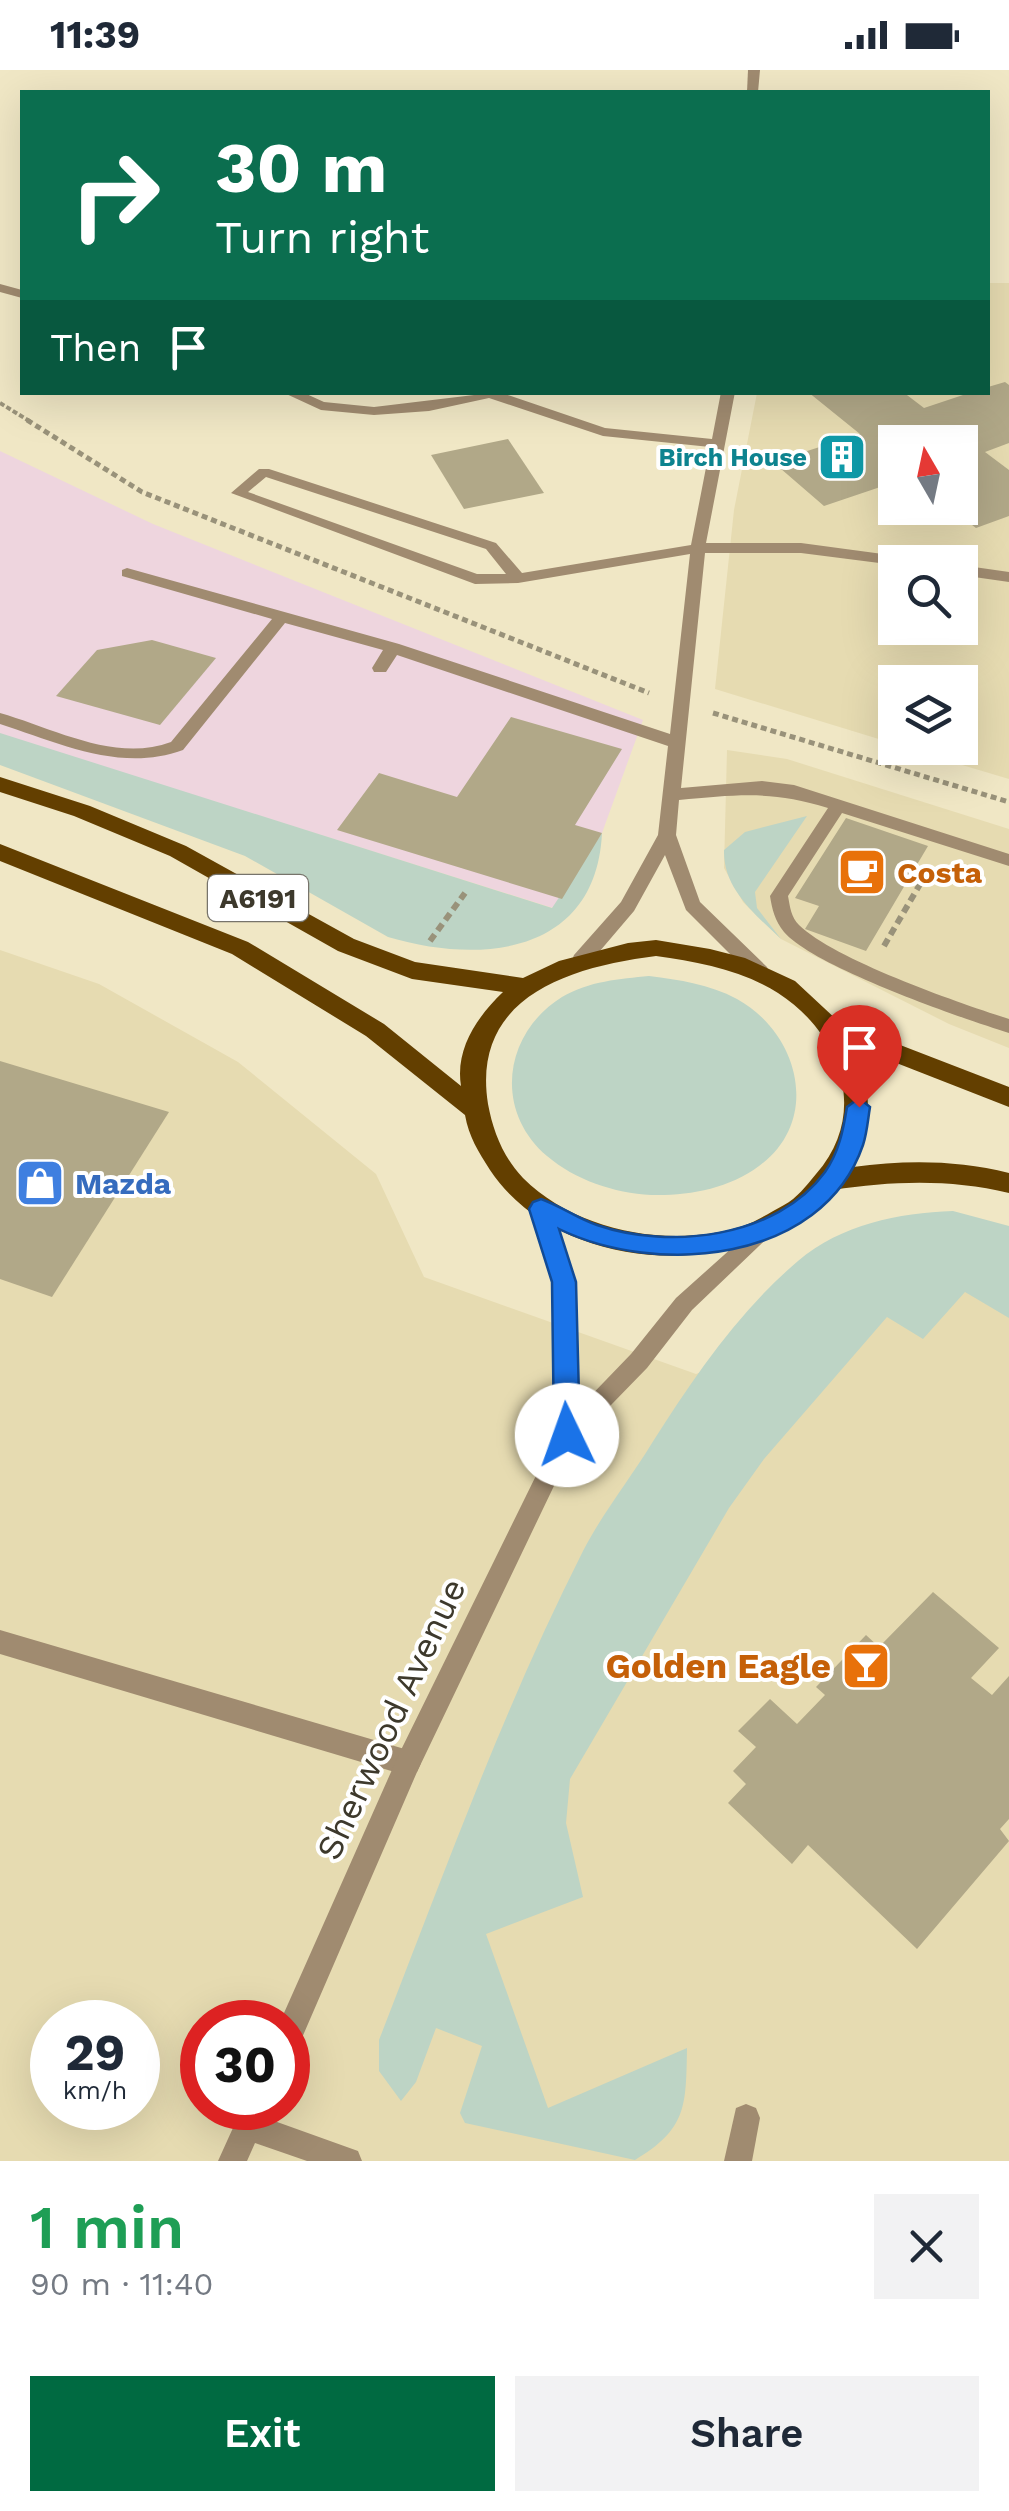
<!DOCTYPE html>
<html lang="en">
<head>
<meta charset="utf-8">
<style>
	:root { --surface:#fff; --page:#f2f2f3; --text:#1f2937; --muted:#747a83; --accent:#006a41 }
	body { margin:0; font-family:"Work Sans",sans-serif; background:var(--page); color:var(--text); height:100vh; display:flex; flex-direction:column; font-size:38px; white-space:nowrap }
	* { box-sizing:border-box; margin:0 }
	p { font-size:32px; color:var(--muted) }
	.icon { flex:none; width:55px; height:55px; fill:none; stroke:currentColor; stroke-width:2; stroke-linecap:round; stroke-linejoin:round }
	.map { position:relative; height:2091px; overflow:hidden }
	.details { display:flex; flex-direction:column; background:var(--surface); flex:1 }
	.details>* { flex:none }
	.banner { position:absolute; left:20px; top:20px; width:970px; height:305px; border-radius:0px; box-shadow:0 10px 40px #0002; background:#0b6e4f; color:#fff; overflow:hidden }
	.needle { width:65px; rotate:351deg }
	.fabs { position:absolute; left:878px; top:355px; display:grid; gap:20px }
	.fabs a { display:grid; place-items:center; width:100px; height:100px; border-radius:0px; background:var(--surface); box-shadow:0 10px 40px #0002; font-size:50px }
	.speed { position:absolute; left:30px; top:1930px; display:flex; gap:20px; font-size:50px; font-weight:700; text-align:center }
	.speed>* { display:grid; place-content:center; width:130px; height:130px; border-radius:50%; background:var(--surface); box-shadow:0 10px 40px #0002; line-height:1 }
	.speed small { font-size:25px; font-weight:400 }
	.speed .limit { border:15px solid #d22; background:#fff; color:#111 }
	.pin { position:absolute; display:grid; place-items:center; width:85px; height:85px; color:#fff; margin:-102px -42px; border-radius:50% 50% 50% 0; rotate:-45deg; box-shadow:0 0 10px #0007 }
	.pin .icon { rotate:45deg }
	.me { position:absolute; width:110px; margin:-55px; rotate:357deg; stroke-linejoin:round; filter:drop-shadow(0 0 8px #0008) }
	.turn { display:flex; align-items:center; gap:35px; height:210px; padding:0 30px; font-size:45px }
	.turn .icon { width:130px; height:130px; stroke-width:2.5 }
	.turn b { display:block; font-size:70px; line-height:85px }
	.then { display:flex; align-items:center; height:95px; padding:0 30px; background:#0003; gap:20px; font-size:38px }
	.round { display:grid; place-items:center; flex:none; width:105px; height:105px; border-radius:0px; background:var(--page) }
	.headline { display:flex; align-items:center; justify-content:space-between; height:170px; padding:0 30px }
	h1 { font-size:60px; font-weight:600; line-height:75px; color:#1e9e55 }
	.cta { display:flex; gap:20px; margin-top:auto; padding:20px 30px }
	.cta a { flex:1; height:115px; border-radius:0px; background:var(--accent); color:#fff; font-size:40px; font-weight:600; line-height:115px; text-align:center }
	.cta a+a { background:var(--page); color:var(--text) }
	.status { display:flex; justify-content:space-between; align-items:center; height:70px; padding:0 50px; background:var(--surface); direction:ltr }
	.status svg { height:28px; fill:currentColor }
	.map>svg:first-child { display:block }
	.built { fill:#e6dbb1; fill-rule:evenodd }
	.industrial { fill:#eed5de }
	.green { fill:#bdd4c5 }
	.building { fill:#b1a888 }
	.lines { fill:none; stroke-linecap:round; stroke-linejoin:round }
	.path-far2 { stroke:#99927a; stroke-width:4; stroke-dasharray:5 2.5; stroke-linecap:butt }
	.path-far1 { stroke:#99927a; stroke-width:5; stroke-dasharray:6 4; stroke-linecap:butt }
	.path { stroke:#99927a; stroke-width:6; stroke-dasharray:8 5; stroke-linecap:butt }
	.service { fill:#a08b70; fill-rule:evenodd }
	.minor { fill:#a08b70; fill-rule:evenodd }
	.primary { fill:#633f00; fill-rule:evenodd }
	.route { fill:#1a73e8; stroke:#114b97; stroke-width:2.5 }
	.labels { text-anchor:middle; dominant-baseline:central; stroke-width:8; stroke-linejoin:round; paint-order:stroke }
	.far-culture-label { font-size:25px; font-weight:bold; fill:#0d838f; stroke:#fff; text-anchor:end }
	.shield { fill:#fff; stroke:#77746b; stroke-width:2.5 }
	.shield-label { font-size:28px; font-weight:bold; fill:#3d392c }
	.food-label { font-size:30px; font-weight:bold; fill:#c56008; stroke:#fff; text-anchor:start }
	.shop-label { font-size:30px; font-weight:bold; fill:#366cbe; stroke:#fff; text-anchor:start }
	.near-food-label { font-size:35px; font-weight:bold; fill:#c56008; stroke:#fff; text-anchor:end }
	.near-street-label { font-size:35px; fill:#3d392c; stroke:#fff }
</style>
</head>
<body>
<div class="status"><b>11:39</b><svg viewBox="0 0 49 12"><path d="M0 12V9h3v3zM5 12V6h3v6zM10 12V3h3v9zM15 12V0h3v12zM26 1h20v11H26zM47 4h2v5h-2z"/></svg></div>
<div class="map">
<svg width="1009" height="2091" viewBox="0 0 1009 2091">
	<rect width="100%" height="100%" fill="#f0e7c5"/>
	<!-- built -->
	<g class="built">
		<path d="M988,213h21v496l-104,-31h55v-66h-65v62l-180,-55 19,-179 23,-117 231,-1zM895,372h65v66h-65zM895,492h65v66h-65z"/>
		<polygon points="727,680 787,689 1009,759 1009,978 949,954 781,869 743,832 724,798"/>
		<path d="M0,880l99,34 139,78 138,112 48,103 272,97 161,-61 152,-30v878h-1009zM52,1952h86v86h-86zM202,1952h86v86h-86z"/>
	</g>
	<!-- industrial -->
	<polygon class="industrial" points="0,381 153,454 643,650 602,763 562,829 553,838 174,719 0,685"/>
	<!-- green -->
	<g class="green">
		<path d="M0,663l552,175 50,-75c-6,121 -120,132 -214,104l-143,-81 -245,-91z"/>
		<path d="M807,746l-52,76 2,16 24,31c-26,-25 -58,-50 -57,-89l21,-18z"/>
		<path d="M649,906c31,4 60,8 88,23 62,34 85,121 22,167 -31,23 -71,30 -108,29 -37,-2 -76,-15 -104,-39 -54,-46 -43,-123 15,-159 27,-16 58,-18 87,-21z"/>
		<path d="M953,1141l56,15v92l-44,-26 -42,47 -36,-22 -123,142 -35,49 -159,271 -4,44 17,74 -97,37 62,174 139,-60c-1,58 0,81 -52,112l-170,-37 -5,-10 22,-67 -46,-18 -20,54 -15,19 -22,-30v-31c64,-164 124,-331 204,-489 19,-37 47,-72 69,-108 42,-66 86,-131 146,-182 44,-37 100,-48 155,-50z"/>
	</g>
	<!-- building -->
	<g class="building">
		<polygon points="1005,312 1009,315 1009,373 985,382 1009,400 1009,446 976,458 950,438 960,438 960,372 895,372 895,412 824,436 773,392 860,364 808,322 903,322 924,338 972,322 988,322 988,317"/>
		<polygon points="508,369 544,423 464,439 431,385"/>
		<polygon points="152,570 216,588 160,655 56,626 97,580"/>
		<polygon points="511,647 622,679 575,755 602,763 562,829 337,760 379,703 457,727"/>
		<polygon points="846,748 928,776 866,881 805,859 819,836 795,828"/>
		<polygon points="0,991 169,1042 52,1227 0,1209"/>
		<polygon points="933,1522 999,1578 971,1608 992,1625 1009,1606 1009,1749 1000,1759 1009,1771 917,1879 808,1775 792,1794 728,1733 746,1714 733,1701 756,1677 738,1661 770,1629 797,1654 825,1625 816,1617 866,1565 879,1577"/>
	</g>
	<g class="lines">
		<!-- path-far2 -->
		<polyline class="path-far2" points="0,333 31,352"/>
		<!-- path-far1 -->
		<g class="path-far1">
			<polyline points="27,350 142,422 649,623"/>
			<polyline points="713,643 1009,732"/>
			<polyline points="929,799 931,796"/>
		</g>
		<!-- path -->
		<g class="path">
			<polyline points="430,871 465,823"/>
			<polyline points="884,876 930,797"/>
		</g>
		<!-- service -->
		<g class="service">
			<polygon points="748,0 760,0 758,22 747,22"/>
			<polygon points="0,214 22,220 22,228 0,222"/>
			<path d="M282,322h20l22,10 50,5 125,-15 106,36 107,11 9,-47h14l-29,151h95l104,14 8,5h-18v3l-94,-12h-96l-24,235 81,-7 32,4 215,69v12l-167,-53 -54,83c2,11 3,21 11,29 36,35 160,78 210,94v14c-48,-15 -195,-66 -225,-101 -9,-11 -12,-23 -14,-36l58,-88c-57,-18 -91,-13 -149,-8l-3,35 24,67 67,65 2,5 -2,5h-14l-67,-67 -21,-55 -31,56 -46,54h-14l-2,-5 2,-5 47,-53 37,-67 10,-89 -271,-91 -11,17h-12l-2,-4 11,-18 -98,-27 -102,127c-62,23 -124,-7 -183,-26v-11c53,15 115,50 171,29l101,-123 -150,-43v-6l5,-2 272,76 271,90 20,-180 -172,29 -43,1 -244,-91 28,-24h10l227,74 26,30 169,-28 19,-98 -107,-11 -114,-38 -60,13 -55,4 -53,-5zM266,407l220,72 20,25h-29l-229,-82z"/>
			<polygon points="960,495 1009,502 1009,512 960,505"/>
			<polygon points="0,1560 408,1680 417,1684 421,1693 417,1702 408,1706 0,1584"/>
			<polygon points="746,2034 756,2038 760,2048 752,2091 724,2091 736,2038"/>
		</g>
		<!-- minor -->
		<g class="minor">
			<polygon points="541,1131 548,1133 551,1139 575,1212 578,1339 631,1284 676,1228 762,1151 776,1151 779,1157 692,1240 647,1298 575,1372 417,1702 298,1977 288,1981 288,1952 280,1952 399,1684 556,1365 553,1212 531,1139 534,1133"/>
			<polygon points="242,2038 270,2038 266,2048 358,2081 362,2091 307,2091 255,2073 247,2091 218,2091"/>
		</g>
		<!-- primary -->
		<path class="primary" d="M0,707l90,29 96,40 168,93 61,23 108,16 36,-17 69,-18 28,-3 54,9 35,9 50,23 43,40 171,66v20l-156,-61c19,42 21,79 0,121 53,-7 103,-7 156,6v20c-59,-14 -116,-12 -176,-3 -82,95 -273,86 -343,-20 -12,-19 -21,-33 -25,-55l-99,-79 -134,-82 -232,-93v-17l248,98 136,82 77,62c-6,-37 16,-69 42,-94l-91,-13 -74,-28 -168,-95 -96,-40 -74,-24zM656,886c42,6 86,14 122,37 64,41 91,121 38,181 -10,12 -19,24 -32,31 -13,7 -27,16 -41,21 -71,23 -166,6 -220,-48 -20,-21 -30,-47 -35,-74 -17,-107 81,-137 168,-148z"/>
	</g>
	<!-- route -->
	<path class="route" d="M859,1028l11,9c-2,12 -3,26 -7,38 -41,119 -207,131 -304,84l17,53 4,153 -4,8 -9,3 -9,-3 -4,-8 -2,-153 -23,-73 4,-7 8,-3c20,7 37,20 56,26 72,25 180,13 228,-53 14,-20 18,-41 22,-65z"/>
	<!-- icons -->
	<defs>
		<g id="building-square" transform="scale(2.5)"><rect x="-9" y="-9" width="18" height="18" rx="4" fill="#0f9aa8" stroke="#fff"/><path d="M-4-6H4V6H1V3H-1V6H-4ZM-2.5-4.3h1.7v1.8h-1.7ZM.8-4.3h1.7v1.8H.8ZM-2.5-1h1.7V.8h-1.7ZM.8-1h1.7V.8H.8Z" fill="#fff"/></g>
		<g id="cafe-square" transform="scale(2.5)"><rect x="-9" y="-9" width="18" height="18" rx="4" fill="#e8710a" stroke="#fff"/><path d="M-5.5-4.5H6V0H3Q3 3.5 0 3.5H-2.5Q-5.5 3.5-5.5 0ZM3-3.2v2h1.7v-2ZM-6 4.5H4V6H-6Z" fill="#fff"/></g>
		<g id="shop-square" transform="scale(2.5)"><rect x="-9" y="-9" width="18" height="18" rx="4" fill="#3f7fe0" stroke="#fff"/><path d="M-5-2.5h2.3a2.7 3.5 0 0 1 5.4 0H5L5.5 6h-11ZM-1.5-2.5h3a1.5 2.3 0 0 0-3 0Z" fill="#fff"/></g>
		<g id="bar-square" transform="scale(2.5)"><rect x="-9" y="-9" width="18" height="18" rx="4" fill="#e8710a" stroke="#fff"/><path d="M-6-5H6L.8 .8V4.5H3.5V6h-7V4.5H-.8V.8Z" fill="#fff"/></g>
	</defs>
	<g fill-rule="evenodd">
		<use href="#building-square" x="842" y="387"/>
		<use href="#cafe-square" x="862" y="802"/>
		<use href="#shop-square" x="40" y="1113"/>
		<use href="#bar-square" x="866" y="1596"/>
	</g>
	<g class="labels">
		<!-- far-culture labels -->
		<g class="far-culture-label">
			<text x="807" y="387">Birch House</text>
		</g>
		<!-- shield labels -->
		<rect class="shield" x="208" y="805" width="100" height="46" rx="8"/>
		<g class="shield-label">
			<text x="258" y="828">A6191</text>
		</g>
		<!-- food labels -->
		<g class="food-label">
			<text x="897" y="802">Costa</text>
		</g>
		<!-- shop labels -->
		<g class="shop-label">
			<text x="75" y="1113">Mazda</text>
		</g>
		<!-- near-food labels -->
		<g class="near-food-label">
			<text x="831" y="1596">Golden Eagle</text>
		</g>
		<!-- near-street labels -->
		<g class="near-street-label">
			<text transform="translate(391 1649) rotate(-65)">Sherwood Avenue</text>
		</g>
	</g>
</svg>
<div class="fabs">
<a><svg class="needle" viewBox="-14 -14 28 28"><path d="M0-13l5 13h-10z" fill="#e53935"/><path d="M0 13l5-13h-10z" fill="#747a83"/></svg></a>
<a><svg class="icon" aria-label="search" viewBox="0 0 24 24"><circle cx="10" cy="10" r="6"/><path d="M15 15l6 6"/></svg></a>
<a><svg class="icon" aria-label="layers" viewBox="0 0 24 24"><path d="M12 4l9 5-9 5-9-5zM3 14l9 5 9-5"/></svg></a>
</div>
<div class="speed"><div>29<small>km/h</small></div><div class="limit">30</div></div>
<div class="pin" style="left:859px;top:1037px;background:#d93025"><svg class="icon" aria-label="arrive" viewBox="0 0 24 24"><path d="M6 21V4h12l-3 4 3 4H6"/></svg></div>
<svg class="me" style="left:567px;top:1365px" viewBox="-20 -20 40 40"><circle r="19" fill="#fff"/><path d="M0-13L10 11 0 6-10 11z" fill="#1a73e8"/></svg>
<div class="banner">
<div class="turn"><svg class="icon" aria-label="right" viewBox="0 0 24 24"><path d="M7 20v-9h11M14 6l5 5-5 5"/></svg><div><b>30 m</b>Turn right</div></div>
<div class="then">Then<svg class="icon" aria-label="arrive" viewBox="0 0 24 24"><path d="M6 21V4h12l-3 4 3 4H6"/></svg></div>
</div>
</div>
<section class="details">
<div class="headline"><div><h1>1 min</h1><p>90 m · 11:40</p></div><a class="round"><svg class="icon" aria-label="close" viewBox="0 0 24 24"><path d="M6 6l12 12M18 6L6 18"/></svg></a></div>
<div class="cta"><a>Exit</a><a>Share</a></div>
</section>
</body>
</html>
